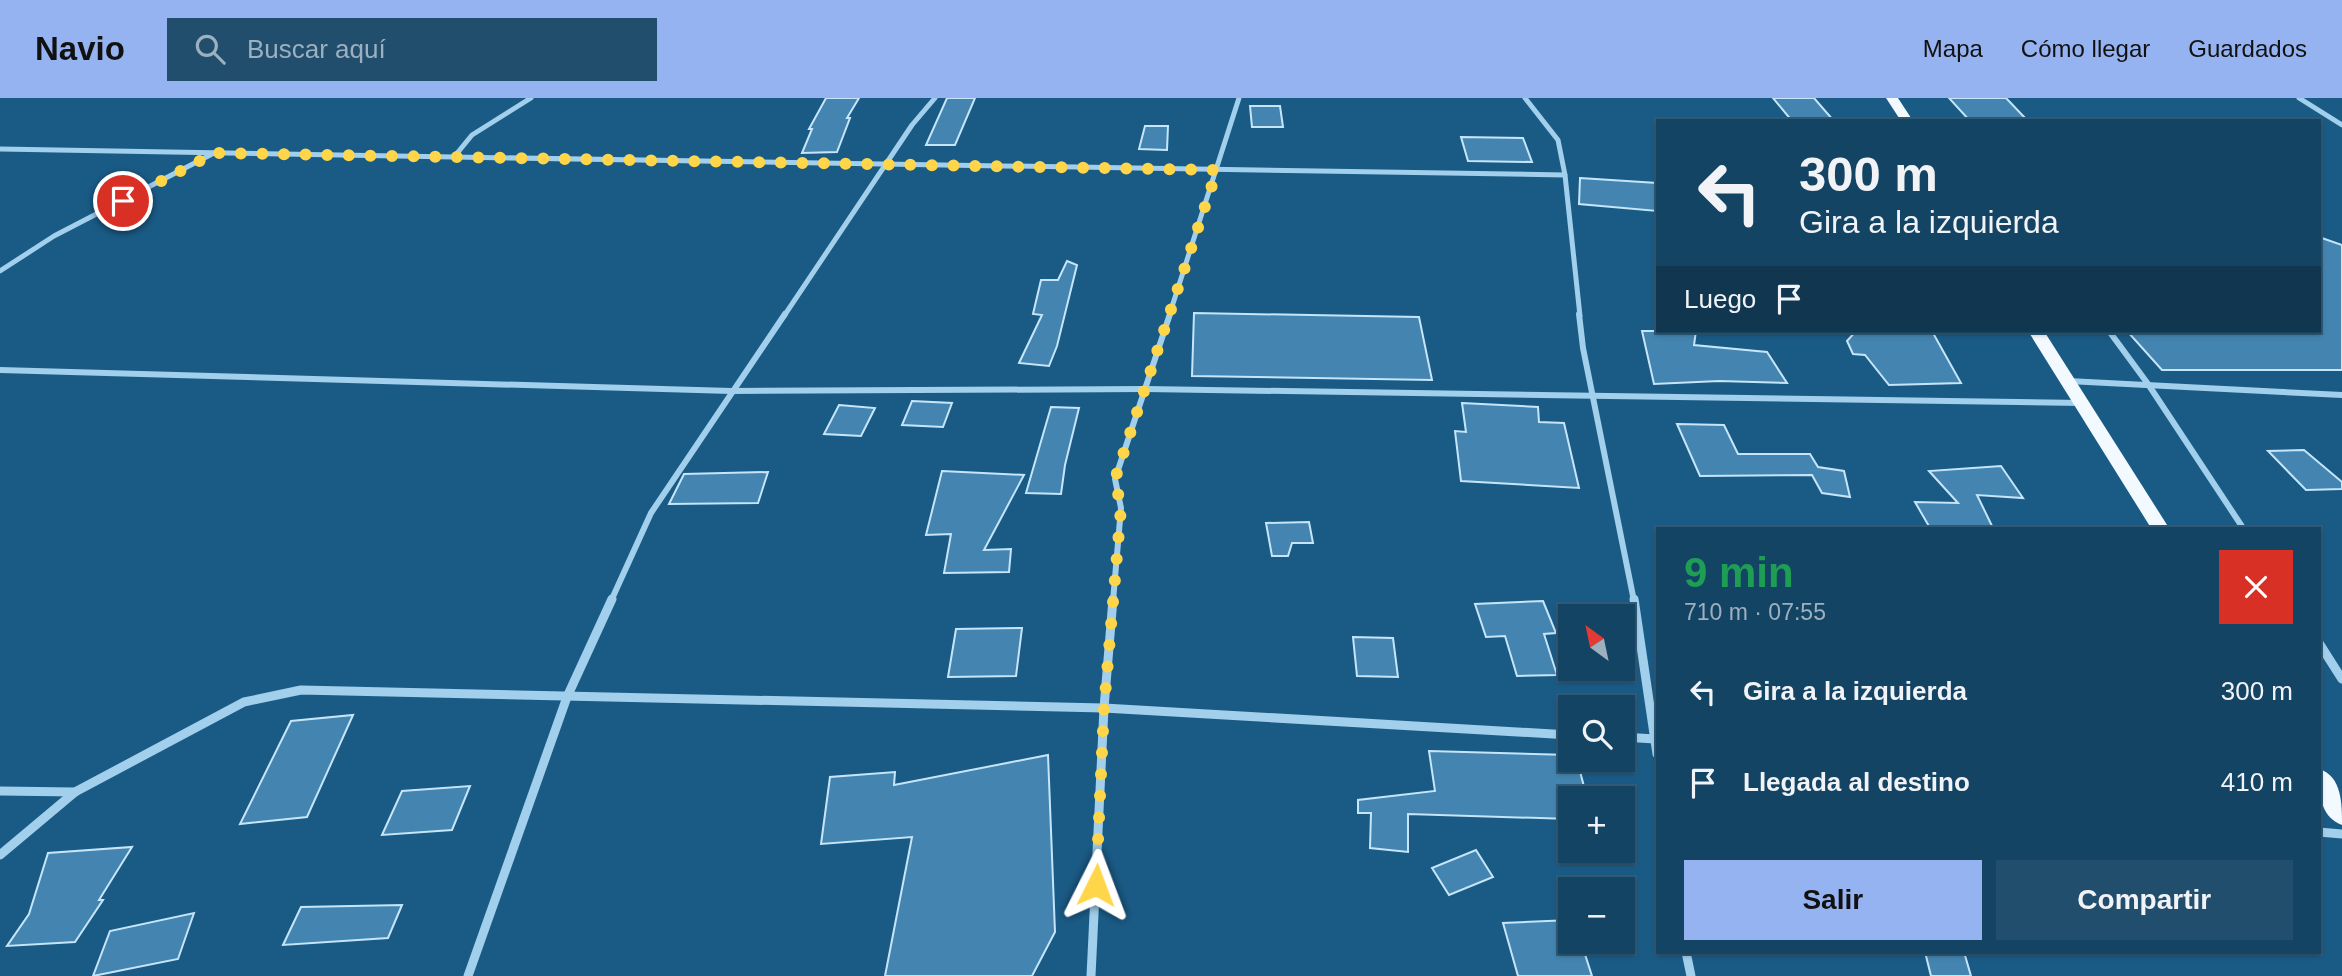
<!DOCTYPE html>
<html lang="es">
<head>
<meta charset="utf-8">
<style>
	:root { --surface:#144464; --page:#214e6d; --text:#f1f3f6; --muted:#9db0bf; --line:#335c78; --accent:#95b2f1 }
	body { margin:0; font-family:Arial,sans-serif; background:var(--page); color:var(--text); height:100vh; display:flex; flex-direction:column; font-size:26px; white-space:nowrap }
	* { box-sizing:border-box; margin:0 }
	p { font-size:23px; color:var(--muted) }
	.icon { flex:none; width:38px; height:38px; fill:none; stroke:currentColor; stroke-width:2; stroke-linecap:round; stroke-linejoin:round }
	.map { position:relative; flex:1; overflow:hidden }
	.drawer { position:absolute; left:1656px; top:429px; width:665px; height:427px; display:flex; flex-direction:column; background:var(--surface); border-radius:0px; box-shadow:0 2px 5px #0004,0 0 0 2px var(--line) }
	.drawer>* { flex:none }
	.guide { position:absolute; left:1656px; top:21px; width:665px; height:214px; border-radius:0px; box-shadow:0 2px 5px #0004,0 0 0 2px var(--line); background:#144464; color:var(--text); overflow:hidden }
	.needle { width:46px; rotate:327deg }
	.tools { position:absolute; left:1558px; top:506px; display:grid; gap:14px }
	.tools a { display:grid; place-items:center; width:77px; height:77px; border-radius:0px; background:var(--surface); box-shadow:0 2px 5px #0004,0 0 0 2px var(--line); font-size:35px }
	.pin { position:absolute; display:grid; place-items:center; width:60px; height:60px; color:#fff; margin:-30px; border:4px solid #fff; border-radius:50%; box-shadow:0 2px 7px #0007 }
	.me { position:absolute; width:77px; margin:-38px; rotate:3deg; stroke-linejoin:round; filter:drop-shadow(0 0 5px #0008) }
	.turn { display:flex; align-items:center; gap:24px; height:147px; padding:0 28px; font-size:32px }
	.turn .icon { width:91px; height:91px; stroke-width:2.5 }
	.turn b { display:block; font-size:49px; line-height:60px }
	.then { display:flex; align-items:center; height:66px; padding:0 28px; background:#0003; gap:14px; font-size:26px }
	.round { display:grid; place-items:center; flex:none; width:74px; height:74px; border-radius:0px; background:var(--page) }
	.headline { display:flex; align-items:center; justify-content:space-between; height:119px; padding:0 28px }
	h1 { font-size:42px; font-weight:700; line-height:52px; color:#1e9e55 }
	.button { display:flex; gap:14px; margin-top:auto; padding:14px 28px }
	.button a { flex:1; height:80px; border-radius:0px; background:var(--accent); color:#111; font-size:28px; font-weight:700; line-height:80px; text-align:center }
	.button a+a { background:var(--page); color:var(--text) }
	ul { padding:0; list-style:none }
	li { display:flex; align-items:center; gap:21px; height:91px; padding:0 28px }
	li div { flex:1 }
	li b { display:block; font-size:26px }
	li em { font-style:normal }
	header { display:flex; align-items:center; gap:42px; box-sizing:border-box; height:98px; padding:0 35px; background:var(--accent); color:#111 }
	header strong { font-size:33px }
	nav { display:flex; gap:38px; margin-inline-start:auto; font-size:24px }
	.search { width:490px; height:63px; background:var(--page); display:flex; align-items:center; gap:18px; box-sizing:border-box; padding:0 24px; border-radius:0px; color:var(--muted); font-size:26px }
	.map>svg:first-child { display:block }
	.building { fill:#4385b0; stroke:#c6e5f9; stroke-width:2 }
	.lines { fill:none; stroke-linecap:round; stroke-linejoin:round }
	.minor-far2 { stroke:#a1cfec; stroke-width:5 }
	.minor-far1 { stroke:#a1cfec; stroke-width:6 }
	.minor { stroke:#a1cfec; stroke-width:9 }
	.trunk { fill:#f2faff; fill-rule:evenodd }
	.route { stroke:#ffd54a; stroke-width:12; stroke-dasharray:0 21.6 }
</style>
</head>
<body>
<header>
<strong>Navio</strong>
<div class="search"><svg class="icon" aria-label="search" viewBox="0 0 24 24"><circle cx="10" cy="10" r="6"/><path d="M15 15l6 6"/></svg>Buscar aquí</div>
<nav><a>Mapa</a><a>Cómo llegar</a><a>Guardados</a></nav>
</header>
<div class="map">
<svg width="2342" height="878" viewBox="0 0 2342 878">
	<rect width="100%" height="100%" fill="#1a5b86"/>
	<!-- building -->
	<g class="building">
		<polygon points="826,0 859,0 847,20 850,20 837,54 802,55 812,31 809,31"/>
		<polygon points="947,0 975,0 955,47 926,47"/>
		<polygon points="1773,0 1814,0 1834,23 1792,23"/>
		<polygon points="1949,0 2006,0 2028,23 1970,23"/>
		<polygon points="1250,8 1280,8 1283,29 1252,29"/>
		<polygon points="1145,28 1168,28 1167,52 1139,51"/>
		<polygon points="1461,39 1523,40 1532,64 1468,63"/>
		<polygon points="1580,80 1657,85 1657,113 1579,106"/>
		<polygon points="2319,139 2342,147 2342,272 2162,272 2127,233 2319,233"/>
		<polygon points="1067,163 1077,167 1057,248 1049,268 1019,265 1042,217 1033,216 1041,182 1058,182"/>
		<polygon points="1194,215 1419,219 1432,282 1192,278"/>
		<polygon points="1642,233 1696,233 1694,247 1767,254 1787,285 1719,283 1654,286"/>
		<polygon points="1856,233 1933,235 1961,285 1889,287 1865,257 1853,256 1847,243"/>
		<polygon points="912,303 952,305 943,329 902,327"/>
		<polygon points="1462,305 1538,309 1539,324 1564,325 1579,390 1461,383 1455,333 1466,334"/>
		<polygon points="839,307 875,310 861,338 824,336"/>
		<polygon points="1051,309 1079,310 1065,367 1061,396 1026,395"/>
		<polygon points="1677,326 1724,327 1738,356 1810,356 1818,369 1844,373 1850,399 1822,395 1812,377 1700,378"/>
		<polygon points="2304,352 2342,384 2342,391 2306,392 2268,353"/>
		<polygon points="2001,368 2023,400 1977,397 1993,430 1930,430 1915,404 1958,405 1929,373"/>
		<polygon points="942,373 1024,377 984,452 1011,451 1009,474 944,475 951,436 926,437"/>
		<polygon points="768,374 758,405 669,406 684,376"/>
		<polygon points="1309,424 1313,445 1292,445 1288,458 1272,458 1266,425"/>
		<polygon points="1543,503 1556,535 1544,536 1557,577 1517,578 1505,538 1486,539 1475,506"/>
		<polygon points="1022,530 1016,578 948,579 956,531"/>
		<polygon points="1353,539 1393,540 1398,579 1357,578"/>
		<polygon points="353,617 307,719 240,726 291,623"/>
		<polygon points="1429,653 1570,657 1570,662 1577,662 1587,700 1570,700 1570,721 1408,716 1408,754 1370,750 1371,715 1358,715 1358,702 1435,693"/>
		<polygon points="1048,657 1055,834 1032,878 885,878 912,739 821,746 830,679 895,674 894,687"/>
		<polygon points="470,688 452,732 382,737 402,693"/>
		<polygon points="132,749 99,802 103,802 75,844 7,848 29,816 48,755"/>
		<polygon points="1476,752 1493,779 1449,797 1432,770"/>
		<polygon points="402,807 388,840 283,847 301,809"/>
		<polygon points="194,815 178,861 93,878 110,833"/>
		<polygon points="1570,822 1570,844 1581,844 1592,878 1518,878 1503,825"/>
		<polygon points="1925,854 1964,854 1971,878 1931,878"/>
	</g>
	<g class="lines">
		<!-- minor-far2 -->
		<g class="minor-far2">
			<polyline points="531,0 472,37 454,59 1565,77"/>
			<polyline points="1525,0 1558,42 1565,77 1580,218"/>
			<polyline points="2299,0 2342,27"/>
			<polyline points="0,51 454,59"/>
			<polyline points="0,173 54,138 214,55"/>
			<polyline points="784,218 912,27 935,0"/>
			<polyline points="1169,218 1239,0"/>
		</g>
		<!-- minor-far1 -->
		<g class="minor-far1">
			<polyline points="1579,216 1583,250 1634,503"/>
			<polyline points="2109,233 2148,286 2243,430"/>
			<polyline points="0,272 731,293 1146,291 2081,305"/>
			<polyline points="2068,283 2342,297"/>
			<polyline points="611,503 651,415 785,216"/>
			<polyline points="1113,503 1121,410 1115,381 1170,216"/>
		</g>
		<!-- minor -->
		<g class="minor">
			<polyline points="1634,501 1657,656"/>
			<polyline points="2319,545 2342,581"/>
			<polyline points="1622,639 1655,641"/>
			<polyline points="0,693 75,694"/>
			<polyline points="2319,734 2342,736"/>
			<polyline points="0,757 75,694 244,604 301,592 1104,610 1570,637"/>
			<polyline points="1686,854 1691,878"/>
			<polyline points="468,878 567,599 612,501"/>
			<polyline points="1091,878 1104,610 1113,501"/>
		</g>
		<!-- trunk -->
		<g class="trunk">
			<polygon points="1886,0 1898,0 1913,23 1901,23"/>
			<polygon points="2028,233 2044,233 2169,430 2151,430"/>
			<path d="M2319,671c23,7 23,35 23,56 -23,-8 -24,-36 -23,-56z"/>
		</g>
	</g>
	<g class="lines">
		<!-- route -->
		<polyline class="route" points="123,103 215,55 1217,72 1115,381 1121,410 1104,610 1096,787"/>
	</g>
</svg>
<div class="tools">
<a><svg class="needle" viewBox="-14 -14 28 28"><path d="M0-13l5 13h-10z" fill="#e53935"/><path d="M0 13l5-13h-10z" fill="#9db0bf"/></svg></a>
<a><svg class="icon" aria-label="search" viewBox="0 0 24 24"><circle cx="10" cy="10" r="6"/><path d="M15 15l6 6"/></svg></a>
<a>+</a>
<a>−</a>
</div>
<div class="pin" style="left:123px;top:103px;background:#d93025"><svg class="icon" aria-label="arrive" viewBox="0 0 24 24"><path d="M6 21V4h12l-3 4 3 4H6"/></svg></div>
<svg class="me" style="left:1096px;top:787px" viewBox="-20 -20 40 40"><path d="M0-17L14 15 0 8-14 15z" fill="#ffd54a" stroke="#fff" stroke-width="4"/></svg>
<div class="guide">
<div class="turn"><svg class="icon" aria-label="left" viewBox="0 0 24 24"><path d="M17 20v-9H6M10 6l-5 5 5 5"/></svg><div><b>300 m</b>Gira a la izquierda</div></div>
<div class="then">Luego<svg class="icon" aria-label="arrive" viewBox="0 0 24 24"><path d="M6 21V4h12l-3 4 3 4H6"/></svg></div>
</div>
<section class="drawer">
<div class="headline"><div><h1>9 min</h1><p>710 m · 07:55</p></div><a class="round" style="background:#d93025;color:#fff"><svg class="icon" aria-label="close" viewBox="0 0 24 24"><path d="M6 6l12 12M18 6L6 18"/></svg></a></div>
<ul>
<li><svg class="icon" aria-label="left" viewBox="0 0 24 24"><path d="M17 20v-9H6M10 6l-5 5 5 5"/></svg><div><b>Gira a la izquierda</b></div><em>300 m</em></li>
<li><svg class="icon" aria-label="arrive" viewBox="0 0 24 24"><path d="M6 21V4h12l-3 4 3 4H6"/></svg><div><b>Llegada al destino</b></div><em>410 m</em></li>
</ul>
<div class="button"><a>Salir</a><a>Compartir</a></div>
</section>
</div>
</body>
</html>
